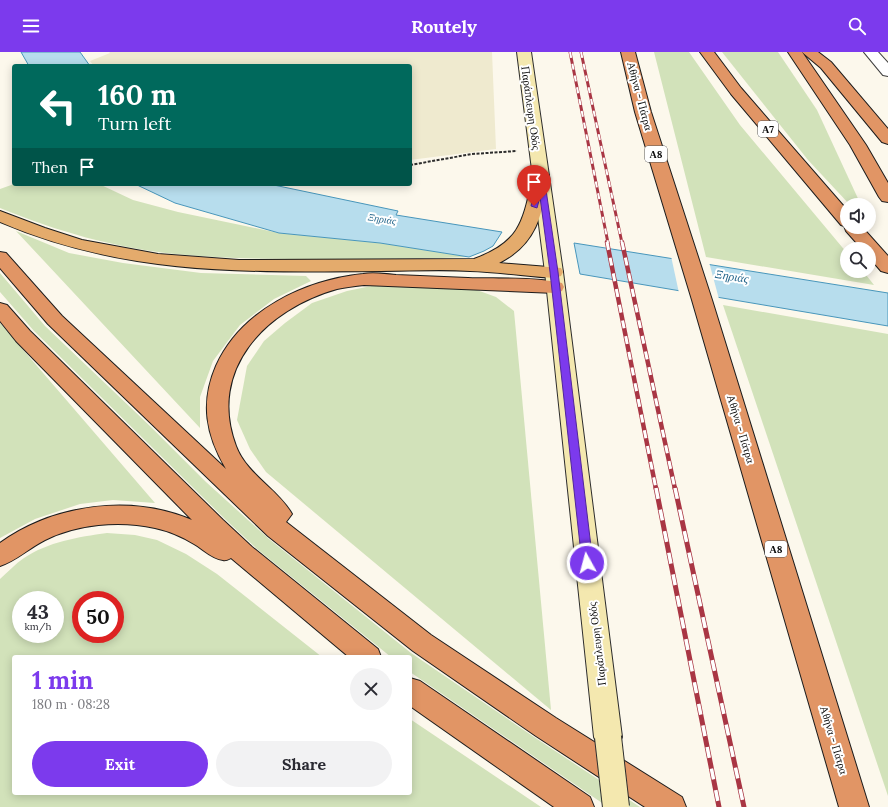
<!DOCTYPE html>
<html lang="en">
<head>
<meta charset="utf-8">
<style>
	:root { --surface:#fff; --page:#f2f2f3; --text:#2b2b33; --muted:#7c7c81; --accent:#7c3aed }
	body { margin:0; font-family:Lora,serif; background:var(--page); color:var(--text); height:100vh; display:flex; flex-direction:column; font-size:15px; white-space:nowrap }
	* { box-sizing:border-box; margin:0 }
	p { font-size:13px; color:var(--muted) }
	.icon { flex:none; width:22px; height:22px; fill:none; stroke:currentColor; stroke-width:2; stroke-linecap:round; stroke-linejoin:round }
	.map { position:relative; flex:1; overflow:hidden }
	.details { position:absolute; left:12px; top:603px; width:400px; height:140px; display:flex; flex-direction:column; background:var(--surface); border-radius:4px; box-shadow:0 2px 10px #0003 }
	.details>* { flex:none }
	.top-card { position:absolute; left:12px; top:12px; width:400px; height:122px; border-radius:4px; box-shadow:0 2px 10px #0003; background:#00695c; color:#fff; overflow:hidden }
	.tools { position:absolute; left:840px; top:146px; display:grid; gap:8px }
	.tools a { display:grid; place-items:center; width:36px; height:36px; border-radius:50%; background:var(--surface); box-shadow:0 2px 10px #0003; font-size:20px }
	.speed { position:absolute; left:12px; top:539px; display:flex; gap:8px; font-size:20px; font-weight:700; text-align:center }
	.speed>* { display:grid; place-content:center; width:52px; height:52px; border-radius:50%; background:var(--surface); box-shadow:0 2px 10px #0003; line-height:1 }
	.speed small { font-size:10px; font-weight:400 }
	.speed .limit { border:6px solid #d22; background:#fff; color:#111 }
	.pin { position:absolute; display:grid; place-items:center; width:34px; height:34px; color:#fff; margin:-41px -17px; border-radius:50% 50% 50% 0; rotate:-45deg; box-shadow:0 0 4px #0007 }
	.pin .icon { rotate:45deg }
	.me { position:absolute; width:44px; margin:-22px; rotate:353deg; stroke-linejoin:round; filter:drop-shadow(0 0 3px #0008) }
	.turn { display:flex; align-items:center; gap:14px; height:84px; padding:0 20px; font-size:18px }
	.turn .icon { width:52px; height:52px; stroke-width:2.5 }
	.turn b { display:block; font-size:28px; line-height:34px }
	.then { display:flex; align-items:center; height:38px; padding:0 20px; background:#0003; gap:8px; font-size:15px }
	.round { display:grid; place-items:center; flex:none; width:42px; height:42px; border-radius:21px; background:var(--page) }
	.head { display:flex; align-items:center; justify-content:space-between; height:68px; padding:0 20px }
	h1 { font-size:24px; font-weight:800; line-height:30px; color:var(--accent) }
	.primary-button { display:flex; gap:8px; margin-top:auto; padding:8px 20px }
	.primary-button a { flex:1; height:46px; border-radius:24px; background:var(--accent); color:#fff; font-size:16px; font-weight:800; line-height:46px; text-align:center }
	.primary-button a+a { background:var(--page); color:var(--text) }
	header { display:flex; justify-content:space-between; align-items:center; height:52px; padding:0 20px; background:var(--accent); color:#fff; font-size:18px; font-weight:800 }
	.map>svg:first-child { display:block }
	.farmland { fill:#efeacf }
	.green { fill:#d2e2ba; fill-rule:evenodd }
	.water { fill:#b7dded; stroke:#4896bb }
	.pier { fill:#fcf8ec }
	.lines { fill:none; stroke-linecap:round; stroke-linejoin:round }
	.tertiary-casing { stroke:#3e3e3e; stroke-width:2 }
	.secondary-casing { stroke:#2d2d2d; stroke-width:2 }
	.trunk-casing { stroke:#1c1c1c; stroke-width:2 }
	.motorway-casing { stroke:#1c1c1c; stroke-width:2 }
	.path { stroke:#2d2d2d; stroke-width:2; stroke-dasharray:3 1.5; stroke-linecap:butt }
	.tertiary { fill:#fff; fill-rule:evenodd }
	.secondary { fill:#f4e8af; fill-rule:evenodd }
	.trunk { fill:#e4ab6c; fill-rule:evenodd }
	.motorway { fill:#e19565; fill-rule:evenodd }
	.rail-far2-casing { stroke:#a93644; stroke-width:3 }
	.rail-far1-casing { stroke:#a93644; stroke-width:4.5 }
	.rail-casing { stroke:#a93644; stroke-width:5 }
	.rail-far2 { stroke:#fff; stroke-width:2; stroke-dasharray:6; stroke-linecap:butt }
	.rail-far1 { stroke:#fff; stroke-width:3; stroke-dasharray:8; stroke-linecap:butt }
	.rail { stroke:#fff; stroke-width:3.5; stroke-dasharray:11; stroke-linecap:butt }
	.secondary-bridge-casing { stroke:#2d2d2d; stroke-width:28; stroke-linecap:butt }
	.secondary-bridge { stroke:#f4e8af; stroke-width:26 }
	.route { fill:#7c3aed; stroke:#51269a }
	.labels { text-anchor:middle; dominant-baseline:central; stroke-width:4; stroke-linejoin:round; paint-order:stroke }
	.shield { fill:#fff; stroke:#545454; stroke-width:1 }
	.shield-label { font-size:10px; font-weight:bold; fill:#0b0b0b }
	.far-water-label { font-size:10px; font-style:italic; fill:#25678c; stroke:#fff }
	.street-label { font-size:11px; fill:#0b0b0b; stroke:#fff }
	.water-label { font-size:12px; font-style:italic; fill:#25678c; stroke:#fff }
</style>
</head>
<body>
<header><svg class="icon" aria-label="menu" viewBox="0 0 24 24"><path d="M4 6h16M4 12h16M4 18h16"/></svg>Routely<svg class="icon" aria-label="search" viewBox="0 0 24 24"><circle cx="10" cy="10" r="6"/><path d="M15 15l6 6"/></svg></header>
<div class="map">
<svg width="888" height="755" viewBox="0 0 888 755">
	<rect width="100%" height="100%" fill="#fcf8ec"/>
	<!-- farmland -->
	<polygon class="farmland" points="109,0 492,0 496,97 410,108 410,14 94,14 90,9 110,1"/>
	<!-- green -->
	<g class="green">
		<polygon points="654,0 689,0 740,73 847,201 847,219 863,219 874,233 706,205"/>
		<polygon points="722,0 778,0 817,58 861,153 850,153 808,108"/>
		<path d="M14,132h85l34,16 45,12 101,21 101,10 89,14c-47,2 -95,2 -142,2 -51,0 -101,0 -152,-5 -60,-6 -119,-23 -175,-46v-19z"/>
		<polygon points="16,179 69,201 123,211 201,221 306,224 311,229 274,247 240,273 213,309 200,345 200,376"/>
		<polygon points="0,221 45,274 151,375 206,430 269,487 411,601 534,685 640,755 608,755 410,620 410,605 391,605 257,497 226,468 34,279 0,240"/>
		<polygon points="376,233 474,237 496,245 514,259 551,658 266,420 250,397 237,368 247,314 264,289 285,271 312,251 347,239"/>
		<polygon points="723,253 888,282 888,744"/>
		<polygon points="0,271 155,451 113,448 80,452 35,467 0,486"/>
		<path d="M107,481l28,2 22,5 29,14 31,20 105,83h-308v136h396v-74l131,88h-541v-228c8,-7 15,-15 24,-21 24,-16 54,-21 83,-25zM21,548h34v34h-34zM81,548h34v34h-34z"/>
	</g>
	<!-- water -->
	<g class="water">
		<polygon points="21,0 80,0 90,14 29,14"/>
		<polygon points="135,132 269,132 398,159 396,163 502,180 493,194 484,199 469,205 380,191 279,181 175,151"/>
		<polygon points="574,191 888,241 888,274 580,222"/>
	</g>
	<!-- pier -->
	<polygon class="pier" points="671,204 709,210 719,247 679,241"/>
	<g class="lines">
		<!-- tertiary casing -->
		<g class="tertiary-casing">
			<polygon id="tertiary" points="864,0 878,0 888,11 888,24 883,23"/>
		</g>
		<!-- secondary casing -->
		<g class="secondary-casing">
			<polygon id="secondary" points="517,0 531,0 563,220 622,685 618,694 608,698 598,694 594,685 545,220"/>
		</g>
		<!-- trunk casing -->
		<g class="trunk-casing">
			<path id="trunk" d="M541,119l6,1 2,4c-7,38 -12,68 -50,87l62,5 2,4 -2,4 -7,2c-28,-2 -56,-6 -84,-7 -30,-2 -61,0 -90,0 -135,1 -254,5 -380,-49v-11l45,17 37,12 76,14 81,6 235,-1c47,-17 49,-38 59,-83l2,-4z"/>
		</g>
		<!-- motorway casing -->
		<g class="motorway-casing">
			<g id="motorway">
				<polygon points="621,0 635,0 651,60 712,248 869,755 839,755 692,248 635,60"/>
				<polygon points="700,0 714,0 741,36 847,158 847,175 862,175 888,204 888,221 881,219 869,205 869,197 862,197 846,179 844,174 841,173 731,42"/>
				<polygon points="788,0 802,0 866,93 888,131 888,150 882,149 879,145 850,93"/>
				<polygon points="802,0 818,0 831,10 888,77 888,92 882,90 821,16"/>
				<path d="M0,200l6,1 56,63 164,153c-20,-34 -26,-66 -10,-103 25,-56 89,-86 147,-92 10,-2 22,0 33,1 24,1 48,2 72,3 27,1 69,-1 94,5l2,4 -2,4 -7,2 -191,-8c-9,1 -18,2 -27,4 -71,20 -130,80 -101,157 11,29 42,43 56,68l-6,8 145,113 125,83 126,79 4,10h-41l-109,-71 -123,-85 -145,-115 -220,-212 -48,-56z"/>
				<path d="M0,251l7,2 23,26 193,189 29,27 126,102 3,8h-32l-118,-99c-2,1 -5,3 -8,2 -11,-1 -20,-11 -29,-16 -13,-8 -25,-13 -39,-16 -36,-8 -78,-4 -110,12 -16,8 -29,21 -45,26v-23c54,-39 131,-49 192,-23l-176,-179 -16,-20z"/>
				<polygon points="410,626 420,629 590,745 594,755 554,755 410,654"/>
			</g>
		</g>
		<!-- path -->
		<polyline class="path" points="410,113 472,102 517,99"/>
		<!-- tertiary -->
		<use href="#tertiary" class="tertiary"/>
		<!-- secondary -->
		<use href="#secondary" class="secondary"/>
		<!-- trunk -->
		<use href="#trunk" class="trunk"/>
		<!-- motorway -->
		<use href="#motorway" class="motorway"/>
		<!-- rail-far2 casing -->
		<g class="rail-far2-casing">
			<g id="rail-far2">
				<polyline points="570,0 608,191"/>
				<polyline points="581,0 622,191"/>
			</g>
		</g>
		<!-- rail-far1 casing -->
		<g class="rail-far1-casing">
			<g id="rail-far1">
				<polyline points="607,190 656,437"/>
				<polyline points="622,190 675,437"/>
			</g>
		</g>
		<!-- rail casing -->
		<g class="rail-casing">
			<g id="rail">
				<polyline points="656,436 719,755"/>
				<polyline points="675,436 744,755"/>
			</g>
		</g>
		<!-- rail-far2 -->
		<use href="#rail-far2" class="rail-far2"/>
		<!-- rail-far1 -->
		<use href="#rail-far1" class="rail-far1"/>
		<!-- rail -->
		<use href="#rail" class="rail"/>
		<!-- secondary-bridge casing -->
		<g class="secondary-bridge-casing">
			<polyline id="secondary-bridge" points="608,685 616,755"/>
		</g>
		<!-- secondary-bridge -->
		<use href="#secondary-bridge" class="secondary-bridge"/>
	</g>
	<!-- route -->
	<polygon class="route" points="538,123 544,124 558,220 593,511 587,516 582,511 550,220 540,145 537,156 531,154"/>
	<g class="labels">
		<!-- shield labels -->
		<g class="shield">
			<rect x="758" y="69" width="20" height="16" rx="3"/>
			<rect x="645" y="94" width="22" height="16" rx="3"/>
			<rect x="765" y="489" width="22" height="16" rx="3"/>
		</g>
		<g class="shield-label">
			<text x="768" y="77">Α7</text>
			<text x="656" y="102">Α8</text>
			<text x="776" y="497">Α8</text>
		</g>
		<!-- far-water labels -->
		<g class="far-water-label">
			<text transform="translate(382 167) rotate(9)">Ξηριάς</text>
		</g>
		<!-- street labels -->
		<g class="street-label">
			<text transform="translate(640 44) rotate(75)">Αθήνα - Πάτρα</text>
			<text transform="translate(531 56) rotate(82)">Παράπλευρη Οδός</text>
			<text transform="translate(741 377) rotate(73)">Αθήνα - Πάτρα</text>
			<text transform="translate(597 592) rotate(-97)">Παράπλευρη Οδός</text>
			<text transform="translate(834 688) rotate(73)">Αθήνα - Πάτρα</text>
		</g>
		<!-- water labels -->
		<g class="water-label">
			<text transform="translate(732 224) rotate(9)">Ξηριάς</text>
		</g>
	</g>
</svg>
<div class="tools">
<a><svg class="icon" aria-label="sound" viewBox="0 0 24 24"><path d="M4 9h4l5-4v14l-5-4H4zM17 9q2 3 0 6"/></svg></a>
<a><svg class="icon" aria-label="search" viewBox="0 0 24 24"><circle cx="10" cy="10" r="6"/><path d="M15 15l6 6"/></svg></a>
</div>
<div class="speed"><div>43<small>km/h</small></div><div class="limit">50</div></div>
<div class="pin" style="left:534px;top:154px;background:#d93025"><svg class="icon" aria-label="arrive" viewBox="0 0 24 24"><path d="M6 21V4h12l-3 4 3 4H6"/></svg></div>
<svg class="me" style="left:587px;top:511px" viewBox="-20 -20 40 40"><circle r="17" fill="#7c3aed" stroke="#fff" stroke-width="3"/><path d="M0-11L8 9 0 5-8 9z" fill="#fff"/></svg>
<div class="top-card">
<div class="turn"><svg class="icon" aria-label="left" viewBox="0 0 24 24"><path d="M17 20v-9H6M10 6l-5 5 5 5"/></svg><div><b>160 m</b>Turn left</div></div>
<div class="then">Then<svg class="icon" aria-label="arrive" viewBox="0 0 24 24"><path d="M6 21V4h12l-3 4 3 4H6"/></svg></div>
</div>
<section class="details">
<div class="head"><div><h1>1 min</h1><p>180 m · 08:28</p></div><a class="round"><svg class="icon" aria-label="close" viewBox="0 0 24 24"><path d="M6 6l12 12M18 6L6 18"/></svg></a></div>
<div class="primary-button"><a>Exit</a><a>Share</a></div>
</section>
</div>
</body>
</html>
